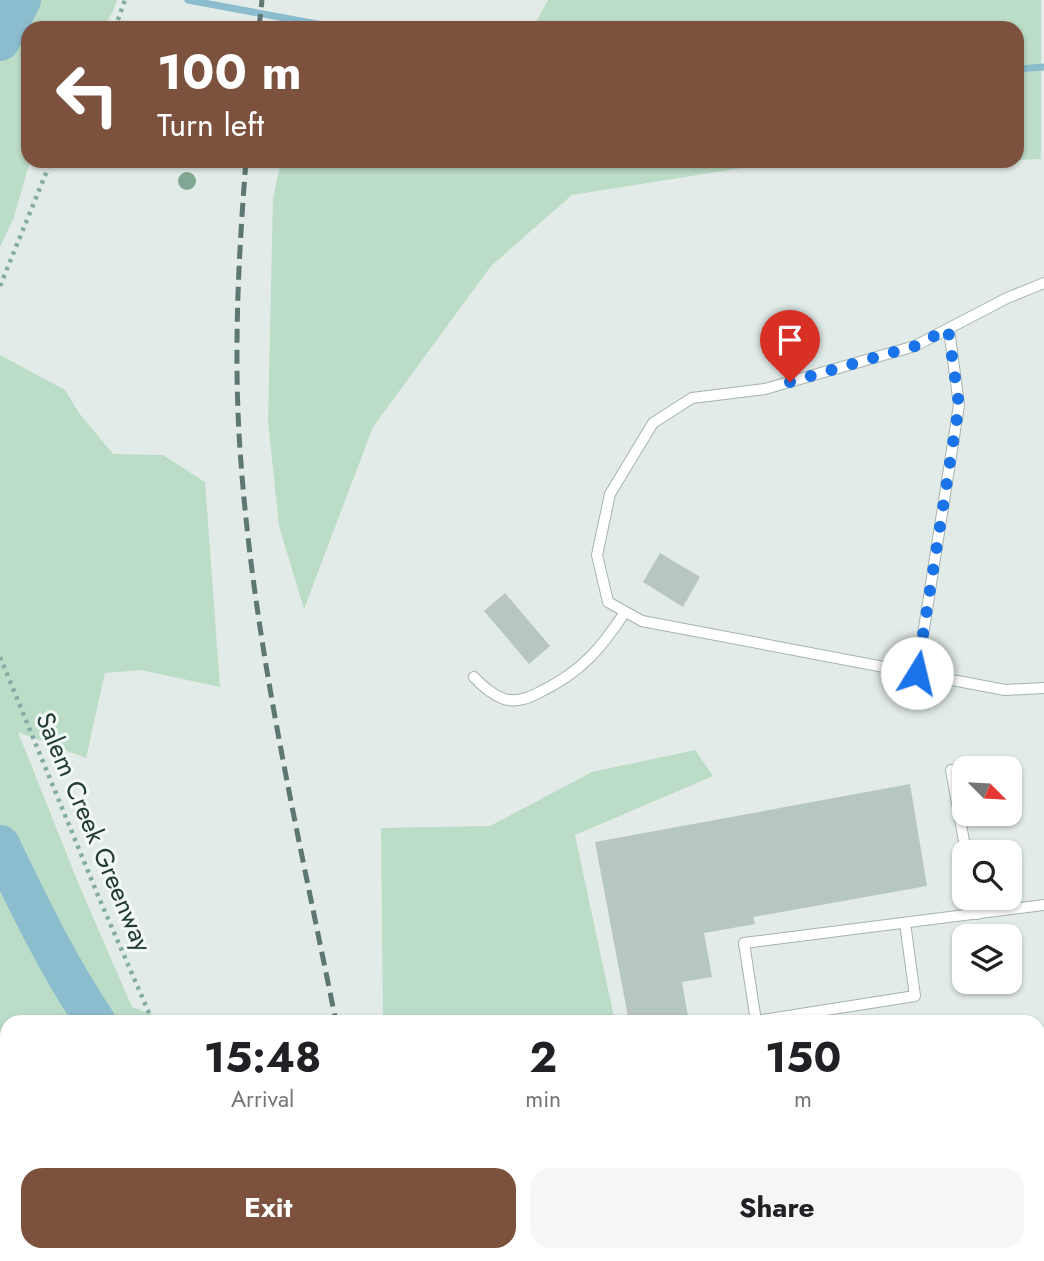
<!DOCTYPE html>
<html lang="en">
<head>
<meta charset="utf-8">
<style>
	:root { --surface:#fff; --page:#f6f6f6; --text:#202124; --muted:#757577; --accent:#7c523f }
	body { margin:0; font-family:Jost,sans-serif; background:var(--page); color:var(--text); height:100vh; display:flex; flex-direction:column; font-size:26px; white-space:nowrap }
	* { box-sizing:border-box; margin:0 }
	p { font-size:23px; color:var(--muted) }
	.icon { flex:none; width:38px; height:38px; fill:none; stroke:currentColor; stroke-width:2; stroke-linecap:round; stroke-linejoin:round }
	.map { position:relative; flex:1; overflow:hidden }
	.sheet { position:absolute; left:0px; top:1015px; width:1045px; height:247px; display:flex; flex-direction:column; background:var(--surface); border-radius:21px 21px 0 0; box-shadow:0 2px 5px #0004 }
	.sheet>* { flex:none }
	.hud { position:absolute; left:21px; top:21px; width:1003px; height:147px; border-radius:21px; box-shadow:0 2px 5px #0004; background:#7c523f; color:#fff; overflow:hidden }
	.needle { width:46px; rotate:114deg }
	.fabs { position:absolute; left:952px; top:756px; display:grid; gap:14px }
	.fabs a { display:grid; place-items:center; width:70px; height:70px; border-radius:14px; background:var(--surface); box-shadow:0 2px 5px #0004; font-size:35px }
	.pin { position:absolute; display:grid; place-items:center; width:60px; height:60px; color:#fff; margin:-72px -30px; border-radius:50% 50% 50% 0; rotate:-45deg; box-shadow:0 0 7px #0007 }
	.pin .icon { rotate:45deg }
	.me { position:absolute; width:77px; margin:-38px; rotate:9deg; stroke-linejoin:round; filter:drop-shadow(0 0 5px #0008) }
	.turn { display:flex; align-items:center; gap:24px; height:147px; padding:0 21px; font-size:32px }
	.turn .icon { width:91px; height:91px; stroke-width:2.5 }
	.turn b { display:block; font-size:49px; line-height:60px }
	.eta { display:flex; justify-content:space-evenly; align-items:center; height:119px; text-align:center }
	.eta b { font-size:42px; font-weight:700; line-height:49px }
	.action { display:flex; gap:14px; margin-top:auto; padding:14px 21px }
	.action a { flex:1; height:80px; border-radius:21px; background:var(--accent); color:#fff; font-size:28px; font-weight:700; line-height:80px; text-align:center }
	.action a+a { background:var(--page); color:var(--text) }
	.map>svg:first-child { display:block }
	.green { fill:#bbdcc7 }
	.lines { fill:none; stroke-linecap:round; stroke-linejoin:round }
	.stream { stroke:#8cbdce; stroke-width:7 }
	.river { stroke:#8cbdce; stroke-width:40 }
	.building { fill:#b7c6c1 }
	.lane-casing { stroke:#a5b3af; stroke-width:12 }
	.path { stroke:#83ada4; stroke-width:4.5; stroke-dasharray:3.5 5; stroke-linecap:butt }
	.lane { stroke:#fff; stroke-width:10 }
	.rail { stroke:#5d7772; stroke-width:5; stroke-dasharray:14 7; stroke-linecap:butt }
	.tree { fill:#80a793 }
	.route { stroke:#1a73e8; stroke-width:12; stroke-dasharray:0 21.6 }
	.labels { text-anchor:middle; dominant-baseline:central; stroke-width:6; stroke-linejoin:round; paint-order:stroke }
	.street-label { font-size:26px; fill:#233b37; stroke:#f2f8f5 }
</style>
</head>
<body>
<div class="map">
<svg width="1044" height="1261" viewBox="0 0 1044 1261">
	<rect width="100%" height="100%" fill="#e2ebe8"/>
	<!-- green -->
	<g class="green">
		<polygon points="0,0 117,0 113,11 103,28 28,28 28,161 30,161 14,217 0,247"/>
		<polygon points="548,0 1041,0 1041,159 1017,160 1017,28 524,28 534,26"/>
		<polygon points="281,161 945,161 760,165 572,195 491,266 373,427 304,609 279,526 268,421 273,199"/>
		<polygon points="0,355 65,390 79,413 113,454 163,455 205,482 220,687 141,670 105,673 86,758 18,732 79,885 132,1007 174,1022 7,1022 7,1255 348,1255 351,1261 0,1261"/>
		<polygon points="695,750 713,776 575,835 615,1022 383,1022 381,828 490,826 592,772"/>
		<polygon points="402,1255 1020,1255 1019,1261 404,1261"/>
	</g>
	<g class="lines">
		<!-- stream -->
		<g class="stream">
			<polyline points="188,0 328,26 353,28"/>
			<polyline points="1017,69 1044,67"/>
			<polyline points="678,1255 766,1258 784,1261"/>
			<polyline points="566,1261 622,1255"/>
		</g>
		<!-- river -->
		<g class="river">
			<polyline points="0,41 21,0"/>
			<path d="M0,845c29,60 58,121 96,177"/>
			<polyline points="205,1255 207,1261"/>
		</g>
	</g>
	<!-- building -->
	<g class="building">
		<polygon points="660,553 700,577 683,607 643,582"/>
		<polygon points="505,593 550,646 529,664 484,611"/>
		<polygon points="910,784 927,886 753,917 755,924 704,933 712,977 682,982 689,1022 629,1022 595,842"/>
	</g>
	<g class="lines">
		<!-- lane casing -->
		<g class="lane-casing">
			<g id="lane">
				<polyline points="1044,283 1007,298 915,346 765,389 692,398 653,423 610,494 597,555 608,602 642,621 1005,690 1044,688"/>
				<polyline points="917,673 959,405 949,329"/>
				<path d="M474,677c9,10 17,17 30,22 13,4 25,-1 36,-7 41,-20 61,-43 85,-80"/>
				<polyline points="951,770 966,852"/>
				<polyline points="974,898 977,914"/>
				<polyline points="905,923 915,996 756,1021 744,943 1044,905"/>
			</g>
		</g>
		<!-- path -->
		<g class="path">
			<polyline points="115,28 125,0"/>
			<polyline points="0,286 51,161"/>
			<polyline points="0,657 99,898 153,1022"/>
			<polyline points="251,1255 253,1261"/>
		</g>
		<!-- lane -->
		<use href="#lane" class="lane"/>
		<!-- rail -->
		<g class="rail">
			<polyline points="259,28 262,0"/>
			<path d="M246,161c-8,100 -13,202 -5,302 14,188 58,374 95,559"/>
			<polyline points="382,1255 383,1261"/>
		</g>
	</g>
	<!-- trees -->
	<circle class="tree" cx="187" cy="181" r="9"/>
	<g class="lines">
		<!-- route -->
		<polyline class="route" points="790,382 915,346 948,329 959,405 917,673"/>
	</g>
	<g class="labels">
		<!-- street labels -->
		<g class="street-label">
			<text transform="translate(94 832) rotate(67)">Salem Creek Greenway</text>
		</g>
	</g>
</svg>
<div class="fabs">
<a><svg class="needle" viewBox="-14 -14 28 28"><path d="M0-13l5 13h-10z" fill="#e53935"/><path d="M0 13l5-13h-10z" fill="#757577"/></svg></a>
<a><svg class="icon" aria-label="search" viewBox="0 0 24 24"><circle cx="10" cy="10" r="6"/><path d="M15 15l6 6"/></svg></a>
<a><svg class="icon" aria-label="layers" viewBox="0 0 24 24"><path d="M12 4l9 5-9 5-9-5zM3 14l9 5 9-5"/></svg></a>
</div>
<div class="pin" style="left:790px;top:382px;background:#d93025"><svg class="icon" aria-label="arrive" viewBox="0 0 24 24"><path d="M6 21V4h12l-3 4 3 4H6"/></svg></div>
<svg class="me" style="left:917px;top:673px" viewBox="-20 -20 40 40"><circle r="19" fill="#fff"/><path d="M0-13L10 11 0 6-10 11z" fill="#1a73e8"/></svg>
<div class="hud">
<div class="turn"><svg class="icon" aria-label="left" viewBox="0 0 24 24"><path d="M17 20v-9H6M10 6l-5 5 5 5"/></svg><div><b>100 m</b>Turn left</div></div>
</div>
<section class="sheet">
<div class="eta">
<div><b>15:48</b><p>Arrival</p></div>
<div><b>2</b><p>min</p></div>
<div><b>150</b><p>m</p></div>
</div>
<div class="action"><a>Exit</a><a>Share</a></div>
</section>
</div>
</body>
</html>
